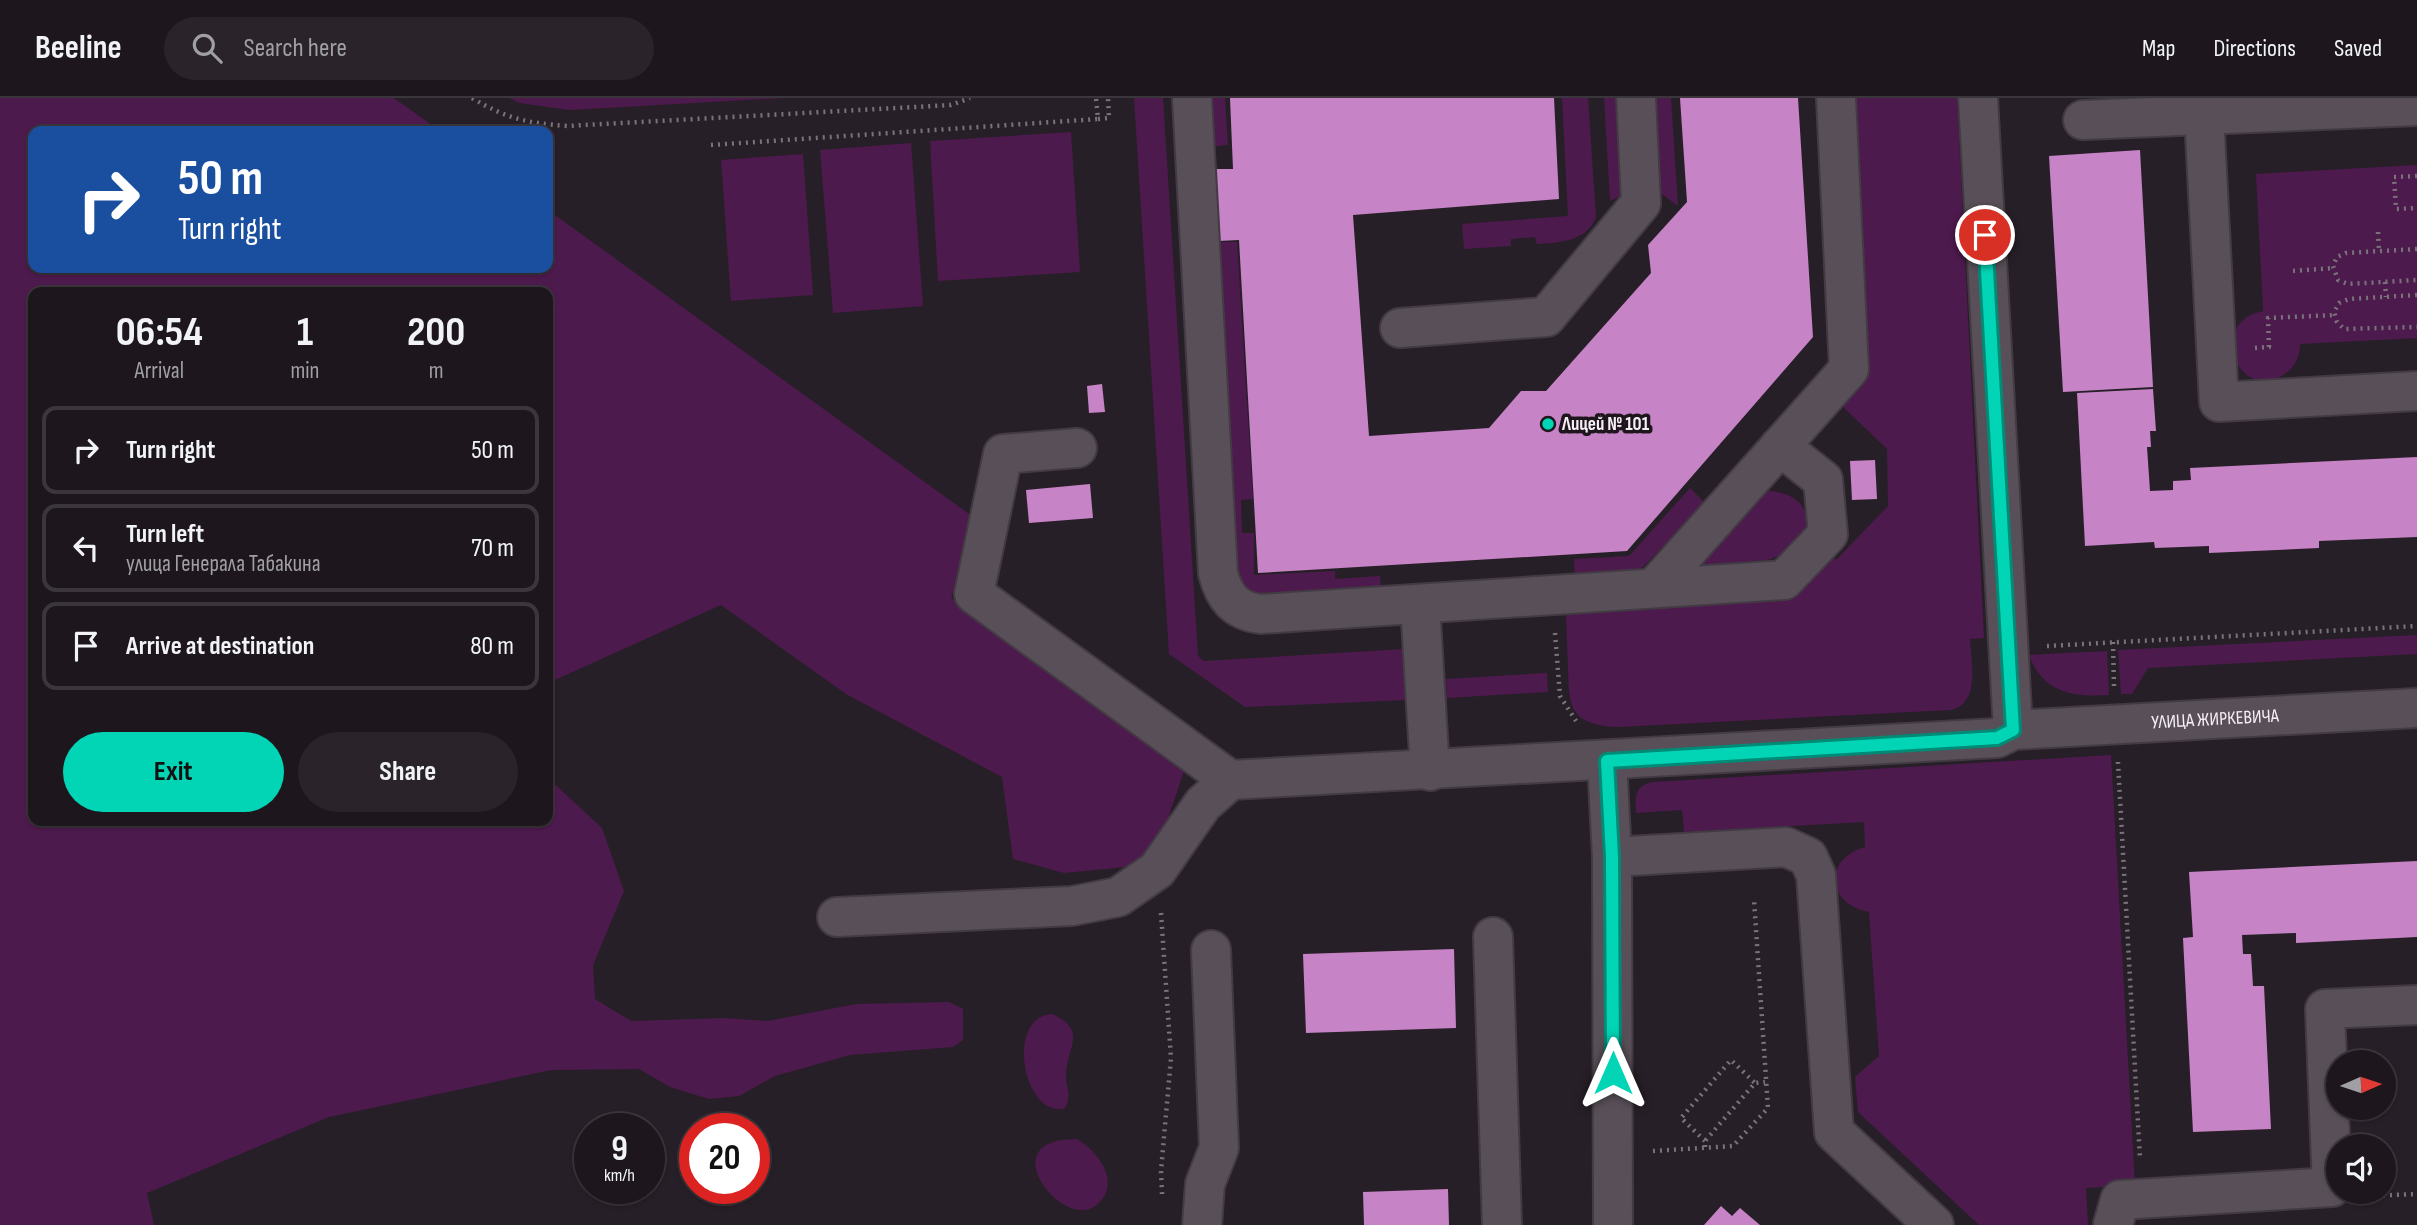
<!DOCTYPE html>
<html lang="en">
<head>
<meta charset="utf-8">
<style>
	:root { --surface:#1d171d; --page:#2a242a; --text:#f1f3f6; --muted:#a09fa4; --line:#3b363b; --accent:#01d5b6 }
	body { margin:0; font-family:"Sofia Sans Condensed",sans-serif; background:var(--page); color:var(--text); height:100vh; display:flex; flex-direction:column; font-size:26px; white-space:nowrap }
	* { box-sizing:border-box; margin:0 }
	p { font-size:23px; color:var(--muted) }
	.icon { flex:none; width:38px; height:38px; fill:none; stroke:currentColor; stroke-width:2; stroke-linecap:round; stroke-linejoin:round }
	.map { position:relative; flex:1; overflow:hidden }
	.side { position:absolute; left:28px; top:189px; width:525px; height:539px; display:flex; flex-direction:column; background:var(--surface); border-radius:14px; box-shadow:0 2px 5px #0004,0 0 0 2px var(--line) }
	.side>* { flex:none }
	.top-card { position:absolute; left:28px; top:28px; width:525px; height:147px; border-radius:14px; box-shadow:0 2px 5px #0004,0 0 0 2px var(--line); background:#1a4fa0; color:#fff; overflow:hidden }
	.needle { width:46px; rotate:87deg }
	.buttons { position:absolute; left:2326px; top:952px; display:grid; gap:14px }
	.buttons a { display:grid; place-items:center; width:70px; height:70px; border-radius:50%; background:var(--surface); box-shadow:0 2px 5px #0004,0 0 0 2px var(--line); font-size:35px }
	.speed { position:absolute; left:574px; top:1015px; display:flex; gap:14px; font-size:35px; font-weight:700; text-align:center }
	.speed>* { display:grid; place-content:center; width:91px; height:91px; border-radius:50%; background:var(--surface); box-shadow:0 2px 5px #0004,0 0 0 2px var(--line); line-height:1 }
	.speed small { font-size:18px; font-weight:400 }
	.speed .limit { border:10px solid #d22; background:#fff; color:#111 }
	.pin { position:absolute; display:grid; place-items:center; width:60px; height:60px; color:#fff; margin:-30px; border:4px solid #fff; border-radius:50%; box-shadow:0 2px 7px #0007 }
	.me { position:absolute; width:77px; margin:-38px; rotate:0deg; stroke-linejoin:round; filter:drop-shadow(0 0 5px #0008) }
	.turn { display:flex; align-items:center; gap:24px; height:147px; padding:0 35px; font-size:32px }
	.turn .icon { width:91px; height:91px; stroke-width:2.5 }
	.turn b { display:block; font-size:49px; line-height:60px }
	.eta { display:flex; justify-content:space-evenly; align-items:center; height:119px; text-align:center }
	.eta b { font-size:42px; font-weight:700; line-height:49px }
	.action { display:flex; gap:14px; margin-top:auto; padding:14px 35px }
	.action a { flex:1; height:80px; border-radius:42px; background:var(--accent); color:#111; font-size:28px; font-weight:700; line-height:80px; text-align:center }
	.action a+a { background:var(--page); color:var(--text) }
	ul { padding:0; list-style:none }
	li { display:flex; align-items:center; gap:21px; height:88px; margin:0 14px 10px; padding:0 21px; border:4px solid var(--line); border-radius:14px }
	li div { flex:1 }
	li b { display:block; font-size:26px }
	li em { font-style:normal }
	header { display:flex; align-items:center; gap:42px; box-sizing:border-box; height:98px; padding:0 35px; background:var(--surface); border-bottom:2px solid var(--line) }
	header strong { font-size:33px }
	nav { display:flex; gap:38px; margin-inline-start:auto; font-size:24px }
	.search { width:490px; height:63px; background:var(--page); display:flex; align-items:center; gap:18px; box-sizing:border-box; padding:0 24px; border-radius:38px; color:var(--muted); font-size:26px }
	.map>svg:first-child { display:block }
	.green { fill:#4d1a4d }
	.building { fill:#c683c5 }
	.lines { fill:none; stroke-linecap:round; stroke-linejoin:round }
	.minor-casing { stroke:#433b43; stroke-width:42 }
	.path { stroke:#7a737a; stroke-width:4.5; stroke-dasharray:2 5; stroke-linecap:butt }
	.minor { stroke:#594f58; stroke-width:38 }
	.route-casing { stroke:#018a76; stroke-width:18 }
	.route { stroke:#01d5b6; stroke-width:12 }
	.poi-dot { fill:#01d5b6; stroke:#1e151d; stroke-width:2.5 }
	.labels { text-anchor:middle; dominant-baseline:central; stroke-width:7; stroke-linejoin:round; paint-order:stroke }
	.poi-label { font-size:19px; font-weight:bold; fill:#f6f0f6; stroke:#1e151d; text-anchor:start }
	.street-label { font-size:19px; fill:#f6f0f6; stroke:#1e151d }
</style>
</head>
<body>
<header>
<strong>Beeline</strong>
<div class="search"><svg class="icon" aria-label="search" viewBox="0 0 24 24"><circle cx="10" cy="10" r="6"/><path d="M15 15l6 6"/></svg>Search here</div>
<nav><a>Map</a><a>Directions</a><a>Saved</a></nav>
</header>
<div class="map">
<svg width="2417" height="1127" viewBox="0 0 2417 1127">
	<rect width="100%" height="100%" fill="#271f27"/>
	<!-- green -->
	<g class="green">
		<polygon points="0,0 394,0 440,33 33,33 33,170 548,170 548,112 976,421 951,500 1184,673 1165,729 1136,768 1064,775 1013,761 1002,679 846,596 721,507 548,585 548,194 33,194 33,723 548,723 548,680 602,730 624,793 593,867 595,901 631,923 725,920 768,923 856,906 949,904 963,911 963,942 953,949 850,957 775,978 739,998 709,1001 670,989 639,971 551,972 329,1019 147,1095 154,1127 0,1127"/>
		<polygon points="509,0 784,0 569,12 520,5"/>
		<polygon points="1134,0 1163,0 1198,558 1204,563 1404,551 1407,602 1245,609 1169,556"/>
		<polygon points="1204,0 1225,0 1228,47 1206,49"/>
		<path d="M1562,0h26l8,119c-8,24 -38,26 -59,27l-2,-7 -24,2v7l-47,3 -2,-25 106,-8z"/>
		<polygon points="1604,0 1621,0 1623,91 1621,98 1610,103"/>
		<polygon points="1650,0 1671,0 1678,108 1655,91"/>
		<path d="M1851,0h106l27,540 -14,1c1,22 11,66 -20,71l-332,17c-50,-2 -49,-22 -50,-62 -1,-20 -2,-41 -2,-61l263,-49 7,5 52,-54 -1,-57 -48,-46 10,-20 17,-4z"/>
		<polygon points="1071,34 1080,174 938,183 930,43"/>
		<polygon points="911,45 923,208 833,215 820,52"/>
		<polygon points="803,56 813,197 731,203 721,62"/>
		<path d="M2417,67v173l-117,6c0,13 -5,24 -17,31 -44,28 -78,-52 -20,-64l-7,-137z"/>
		<polygon points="1220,144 1237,144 1253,401 1241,402 1242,435 1254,435 1254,477 1335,473 1335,481 1380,478 1381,493 1257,499 1235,483 1217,146"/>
		<polygon points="1690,390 1705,405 1643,469 1635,473 1575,477 1574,461 1629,458"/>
		<path d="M1757,392c28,0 54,9 50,41l-25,24 -15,5 -76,6z"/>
		<polygon points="2417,537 2417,556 2148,570 2132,596 2121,596 2118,552"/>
		<path d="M2107,553l2,44c-36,2 -66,-2 -80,-40z"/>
		<polygon points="1547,575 1548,594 1447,600 1446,581"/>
		<path d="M2111,657l24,430 -49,3 2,37h-109l-121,-113 -3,-35 24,-21 -10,-144c-43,-8 -46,-53 -4,-65l-1,-25 -180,10 -2,-22 -46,3c-1,-16 -1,-28 17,-31z"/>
		<path d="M1052,916c37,16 14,35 14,61 0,13 6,20 -1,33 -41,12 -61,-91 -13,-94z"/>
		<path d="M1077,1041c24,14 47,49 15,69 -34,17 -100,-70 -15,-69z"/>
	</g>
	<!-- building -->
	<g class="building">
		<polygon points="1230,0 1554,0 1559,101 1353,117 1369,338 1489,330 1521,293 1546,293 1651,175 1648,147 1687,104 1680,0 1798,0 1813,239 1627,453 1258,475 1239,142 1219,143 1216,71 1233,71"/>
		<polygon points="2140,52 2153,289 2063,294 2049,58"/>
		<polygon points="1102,286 1105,314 1089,315 1087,288"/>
		<polygon points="2153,291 2156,333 2150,333 2151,349 2147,349 2150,393 2173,392 2173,383 2191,382 2190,370 2417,359 2417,439 2319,443 2319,450 2209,455 2209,448 2155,450 2154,444 2085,448 2077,295"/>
		<polygon points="1875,362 1877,401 1852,402 1850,363"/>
		<polygon points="1090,386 1093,420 1029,425 1026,392"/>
		<polygon points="2417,763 2417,839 2296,845 2296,835 2242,837 2243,856 2251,856 2253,888 2264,888 2271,1031 2193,1034 2183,840 2193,839 2189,774"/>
		<polygon points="1454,851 1456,930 1306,935 1303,856"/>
		<polygon points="1448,1091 1449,1127 1364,1127 1363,1094"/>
		<polygon points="1721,1108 1732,1118 1740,1110 1760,1127 1704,1127"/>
	</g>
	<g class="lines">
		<!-- minor casing -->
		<g class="minor-casing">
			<g id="minor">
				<path d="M1192,0l26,475c6,24 17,38 43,41l523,-34 44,-46 -5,-54 -43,-34"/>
				<polyline points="1978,0 2013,632"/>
				<polyline points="2204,17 2219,304 2417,293"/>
				<polyline points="2083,22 2417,8"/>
				<polyline points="1400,230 1546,219 1641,105 1636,0"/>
				<path id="s1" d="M1077,350l-74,6 -29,140 256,186 767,-42 16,-8 404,-22"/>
				<polyline points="1654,490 1849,271 1836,0"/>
				<polyline points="1420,506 1430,673"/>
				<polyline points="1607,663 1612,759"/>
				<polyline points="837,819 1072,808 1118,799 1157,772 1203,706 1230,682"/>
				<polyline points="1493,839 1502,1127"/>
				<polyline points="1202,1127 1205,1086 1219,1050 1211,852"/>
				<polyline points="1613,1127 1612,759 1786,749 1808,759 1816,777 1834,1034 1934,1127"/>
				<polyline points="2113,1127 2120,1102 2332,1089 2325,911 2417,907"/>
			</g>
		</g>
		<!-- path -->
		<g class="path">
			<path d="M472,0c35,21 55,25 95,28l384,-21 19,-7"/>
			<polyline points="1098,21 1109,20 1108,0"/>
			<polyline points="711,47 1098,21 1096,0"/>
			<polyline points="2417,78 2394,79 2396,111 2417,110"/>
			<polyline points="2378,134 2379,153"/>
			<polyline points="2417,151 2346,155 2337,159 2333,168 2338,182 2348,186 2417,182"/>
			<polyline points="2293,173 2333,170"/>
			<polyline points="2385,184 2386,199"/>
			<polyline points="2417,197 2349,201 2339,205 2334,214 2337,224 2344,231 2417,229"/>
			<polyline points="2255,250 2269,249 2268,220 2335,217"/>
			<polyline points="1555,535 1560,598 1576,623"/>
			<polyline points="2113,544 2114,589"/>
			<polyline points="2047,548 2417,528"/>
			<polyline points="2118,664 2140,1061"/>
			<polyline points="1161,815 1171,960 1161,1073 1162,1096"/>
			<polyline points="1705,1043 1681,1020 1731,962 1755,985"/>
			<polyline points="1705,1049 1705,1043 1755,985 1765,984"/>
			<polyline points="1653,1053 1733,1048 1768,1010 1754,802"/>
			<polyline points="2369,1098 2417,1096"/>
		</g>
		<!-- minor -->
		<use href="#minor" class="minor"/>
	</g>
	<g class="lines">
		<!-- route casing -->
		<g class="route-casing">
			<polyline id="route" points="1613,975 1612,759 1607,663 1997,640 2013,632 1985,137"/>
		</g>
		<!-- route -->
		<use href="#route" class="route"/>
	</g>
	<!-- markers -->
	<circle class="poi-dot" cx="1548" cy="326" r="7"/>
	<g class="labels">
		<!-- poi labels -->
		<g class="poi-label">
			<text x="1562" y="326">Лицей № 101</text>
		</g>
		<!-- street labels -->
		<g class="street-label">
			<text stroke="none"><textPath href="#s1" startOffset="1522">УЛИЦА ЖИРКЕВИЧА</textPath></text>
		</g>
	</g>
</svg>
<div class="buttons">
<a><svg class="needle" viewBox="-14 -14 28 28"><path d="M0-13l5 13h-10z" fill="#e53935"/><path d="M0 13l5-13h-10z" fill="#a09fa4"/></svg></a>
<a><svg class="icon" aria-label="sound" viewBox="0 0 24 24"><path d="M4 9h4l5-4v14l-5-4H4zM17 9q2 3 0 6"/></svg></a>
</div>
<div class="speed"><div>9<small>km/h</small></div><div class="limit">20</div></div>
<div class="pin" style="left:1985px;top:137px;background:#d93025"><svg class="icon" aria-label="arrive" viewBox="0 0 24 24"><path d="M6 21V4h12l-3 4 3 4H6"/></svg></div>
<svg class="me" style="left:1613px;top:975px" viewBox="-20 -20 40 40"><path d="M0-17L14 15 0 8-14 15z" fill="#01d5b6" stroke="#fff" stroke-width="4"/></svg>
<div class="top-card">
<div class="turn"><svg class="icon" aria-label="right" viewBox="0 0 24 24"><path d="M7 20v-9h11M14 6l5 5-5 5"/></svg><div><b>50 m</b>Turn right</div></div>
</div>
<section class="side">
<div class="eta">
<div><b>06:54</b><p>Arrival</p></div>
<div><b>1</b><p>min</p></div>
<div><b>200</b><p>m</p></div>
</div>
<ul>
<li><svg class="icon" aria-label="right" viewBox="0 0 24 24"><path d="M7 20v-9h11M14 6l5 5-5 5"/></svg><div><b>Turn right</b></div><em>50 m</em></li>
<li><svg class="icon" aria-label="left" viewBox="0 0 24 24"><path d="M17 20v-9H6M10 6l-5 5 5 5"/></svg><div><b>Turn left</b><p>улица Генерала Табакина</p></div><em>70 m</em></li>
<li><svg class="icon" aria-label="arrive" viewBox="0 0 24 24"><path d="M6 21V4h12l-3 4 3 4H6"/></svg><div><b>Arrive at destination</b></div><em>80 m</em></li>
</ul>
<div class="action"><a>Exit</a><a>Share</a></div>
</section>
</div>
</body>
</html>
